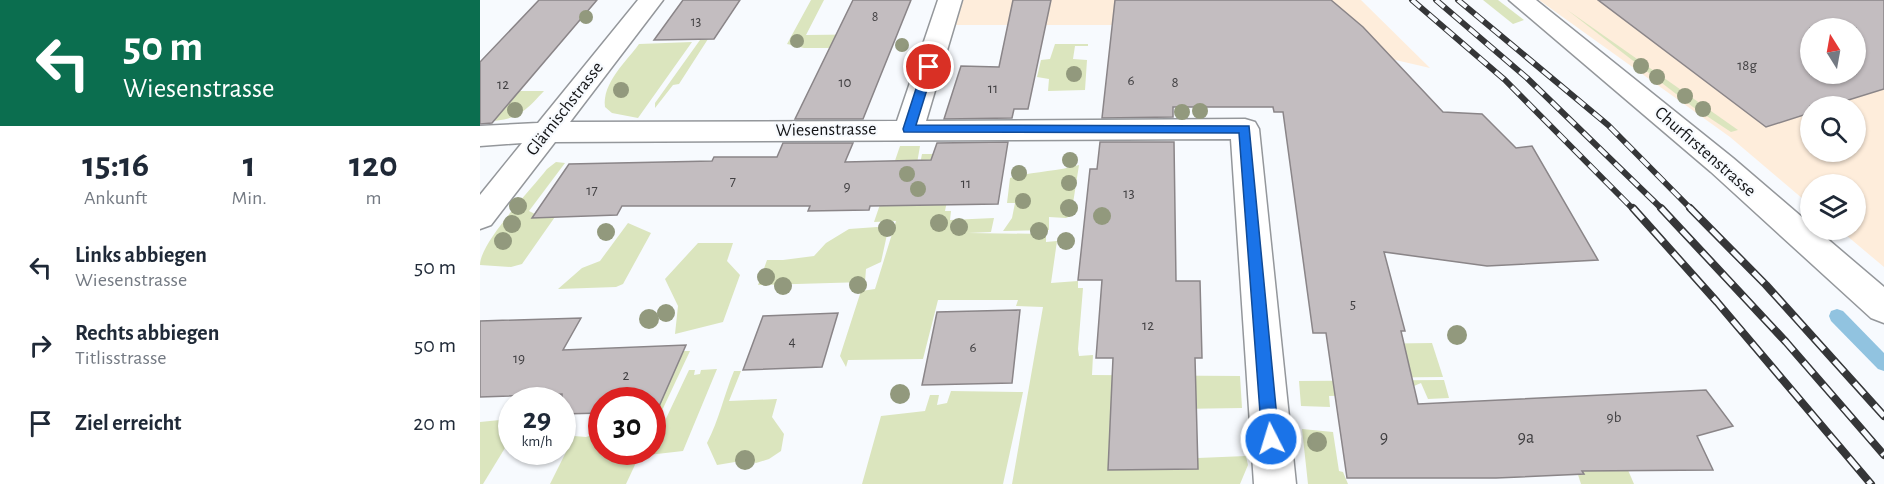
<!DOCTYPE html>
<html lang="de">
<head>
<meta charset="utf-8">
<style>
	:root { --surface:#fff; --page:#f2f2f3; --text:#1f2937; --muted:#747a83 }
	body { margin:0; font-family:"Alegreya Sans",sans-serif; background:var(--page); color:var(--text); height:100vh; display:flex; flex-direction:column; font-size:22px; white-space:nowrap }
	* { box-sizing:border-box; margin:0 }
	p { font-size:20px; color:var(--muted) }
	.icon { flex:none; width:33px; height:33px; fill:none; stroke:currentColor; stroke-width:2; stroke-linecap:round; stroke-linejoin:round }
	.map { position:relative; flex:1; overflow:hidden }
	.panel { display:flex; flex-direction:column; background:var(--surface); width:480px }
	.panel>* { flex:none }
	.top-card { background:#0b6e4f; color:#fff; overflow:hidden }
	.needle { width:39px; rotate:349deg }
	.controls { position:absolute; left:1320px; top:18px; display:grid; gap:12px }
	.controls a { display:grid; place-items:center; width:66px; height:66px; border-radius:50%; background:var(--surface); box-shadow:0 2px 4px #0004; font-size:30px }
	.speed { position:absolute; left:18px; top:387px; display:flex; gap:12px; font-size:30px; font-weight:700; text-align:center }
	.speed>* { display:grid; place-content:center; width:78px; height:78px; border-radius:50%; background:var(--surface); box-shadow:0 2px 4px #0004; line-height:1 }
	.speed small { font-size:15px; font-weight:400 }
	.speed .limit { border:9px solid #d22; background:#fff; color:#111 }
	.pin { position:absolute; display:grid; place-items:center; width:51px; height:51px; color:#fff; margin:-26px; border:3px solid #fff; border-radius:50%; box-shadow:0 2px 6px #0007 }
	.me { position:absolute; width:66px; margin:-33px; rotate:355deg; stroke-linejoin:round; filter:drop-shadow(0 0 4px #0008) }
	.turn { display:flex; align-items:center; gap:21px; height:126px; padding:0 24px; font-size:27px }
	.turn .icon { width:78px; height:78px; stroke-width:2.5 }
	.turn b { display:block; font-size:42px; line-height:51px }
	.eta { display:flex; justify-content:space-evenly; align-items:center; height:102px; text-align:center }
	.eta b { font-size:36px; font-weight:700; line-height:42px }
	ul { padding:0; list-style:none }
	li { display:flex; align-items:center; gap:18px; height:78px; padding:0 24px }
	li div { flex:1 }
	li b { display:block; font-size:22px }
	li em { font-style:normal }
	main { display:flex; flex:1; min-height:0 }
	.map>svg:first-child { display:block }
	.industrial { fill:#feeddb; fill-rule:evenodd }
	.green { fill:#dbe5be }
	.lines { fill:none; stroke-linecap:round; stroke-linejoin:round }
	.stream { fill:#91c3e0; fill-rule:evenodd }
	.building { fill:#c3bdc0; stroke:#8a8588; stroke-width:1.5; fill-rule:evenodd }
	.minor-casing { stroke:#94979b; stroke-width:3 }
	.minor { fill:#fff; fill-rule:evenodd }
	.rail-far1-casing { stroke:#353638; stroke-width:6 }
	.rail-casing { stroke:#353638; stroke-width:8 }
	.rail-far1 { stroke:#f7fafe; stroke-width:4; stroke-dasharray:11; stroke-linecap:butt }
	.rail { stroke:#f7fafe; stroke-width:5; stroke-dasharray:15; stroke-linecap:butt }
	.tree { fill:#92997d }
	.route { fill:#1a73e8; stroke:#114b97; stroke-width:1.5 }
	.labels { text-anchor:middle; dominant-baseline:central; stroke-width:4.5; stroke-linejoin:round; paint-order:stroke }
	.far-number-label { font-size:14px; fill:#403f41 }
	.number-label { font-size:15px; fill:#403f41 }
	.street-label { font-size:18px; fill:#141517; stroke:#f7fafe }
	.near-number-label { font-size:18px; fill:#403f41 }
</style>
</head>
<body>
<main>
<section class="panel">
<div class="top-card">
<div class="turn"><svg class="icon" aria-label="left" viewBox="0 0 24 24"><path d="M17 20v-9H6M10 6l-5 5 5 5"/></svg><div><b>50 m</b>Wiesenstrasse</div></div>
</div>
<div class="eta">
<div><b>15:16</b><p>Ankunft</p></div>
<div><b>1</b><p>Min.</p></div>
<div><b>120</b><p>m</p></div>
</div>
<ul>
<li><svg class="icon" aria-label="left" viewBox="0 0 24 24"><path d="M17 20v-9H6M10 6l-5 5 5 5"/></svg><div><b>Links abbiegen</b><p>Wiesenstrasse</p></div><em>50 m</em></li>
<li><svg class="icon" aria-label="right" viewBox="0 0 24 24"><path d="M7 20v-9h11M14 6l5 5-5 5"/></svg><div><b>Rechts abbiegen</b><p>Titlisstrasse</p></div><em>50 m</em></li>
<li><svg class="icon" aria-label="arrive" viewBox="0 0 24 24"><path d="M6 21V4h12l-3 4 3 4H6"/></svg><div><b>Ziel erreicht</b></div><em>20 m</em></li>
</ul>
</section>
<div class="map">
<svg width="1404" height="484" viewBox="0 0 1404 484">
	<rect width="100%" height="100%" fill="#f7fafe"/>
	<!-- industrial -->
	<g class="industrial">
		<polygon points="468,0 881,0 950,68 764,25 462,25"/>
		<path d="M1059,0h345v267l-44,-37h16v-46h-46v21l-80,-68zM1330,28h46v46h-46zM1330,106h46v46h-46z"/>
	</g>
	<!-- green -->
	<g class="green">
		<polygon points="331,0 344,0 326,35 412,34 403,48 324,48 307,44"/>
		<polygon points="1003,0 1018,0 1044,20 1033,24"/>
		<polygon points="1086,9 1258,130 1251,132 1213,107"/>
		<polygon points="228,39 199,84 193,85 175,108 175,103 220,40"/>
		<path d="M212,42l-54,76 -26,-5 -7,-6c-3,-24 21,-45 34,-63z"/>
		<polygon points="575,44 608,44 608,46 595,46 593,59 607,60 605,90 568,91 569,79 557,77 561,60 570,59"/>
		<path d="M40,91h24c-24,26 -29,29 -64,31v-14l25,-1z"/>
		<polygon points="420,146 440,146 435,175 438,174 442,154 459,154 467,201 465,211 471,211 470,220 514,218 511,232 488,233 566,234 566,242 577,241 571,283 598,281 598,288 603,288 598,349 599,356 613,355 612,375 760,376 762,408 631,410 628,469 717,469 718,458 766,456 768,465 760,484 532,484 563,307 536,306 538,300 458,300 443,359 368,360 366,367 360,356 381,291 395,289 416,221 394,222"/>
		<path d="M76,162l9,1 -36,48 6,3h22l-35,50 -11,3 -31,-2c0,-23 51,-75 67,-96z"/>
		<path d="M599,165l-8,51 -5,2 -17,-1v13l-46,1 9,-13 3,-15h-8l3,-25c23,-7 46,-6 69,-13z"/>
		<polygon points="148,223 171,233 143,284 136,287 78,289 102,268 120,261"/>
		<polygon points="397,227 408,230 401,262 386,269 385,282 278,285 287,260 303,260 334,256 346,243 369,229"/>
		<polygon points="218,243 253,243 247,261 260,275 243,322 195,334 198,306 185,279"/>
		<polygon points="952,343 963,377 859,378 878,344"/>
		<polygon points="203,351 210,351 178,419 173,420 173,414 175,414"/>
		<polygon points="237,369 203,451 168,455 172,452 173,446 209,370 215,370 214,375 220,374 221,370"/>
		<path d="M254,371h7l-12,30 48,-2 -5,18 12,17 -3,17 -12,8 -13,4 -9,-3 -30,5 -10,-22c12,-23 17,-48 27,-72z"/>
		<polygon points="964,380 969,398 948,399 941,383 915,394 849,396 850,407 821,406 819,381"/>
		<polygon points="471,391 543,392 523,484 382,484 401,416 445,411 450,395 459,395 457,405 467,403"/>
		<polygon points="31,419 31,438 3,484 0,484 0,422"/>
		<polygon points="1082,425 1129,426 1154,484 1101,484"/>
		<polygon points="822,429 853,432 859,471 863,472 868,484 828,484"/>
		<polygon points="121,432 122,452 161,452 146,484 70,484 94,436 106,437"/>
	</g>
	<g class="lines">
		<!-- stream -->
		<polygon class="stream" points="1357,309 1363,311 1404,353 1404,371 1398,369 1351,321 1349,316 1351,311"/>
	</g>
	<!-- building -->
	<g class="building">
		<polygon points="59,0 117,0 12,123 0,124 0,62"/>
		<polygon points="203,0 260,0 234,39 174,40"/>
		<polygon points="373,0 431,0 383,119 315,119"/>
		<polygon points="533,0 571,0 548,109 534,109 532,118 464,119 481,66 519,67"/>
		<polygon points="635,0 851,0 883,27 963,112 1002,114 1036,148 1052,146 1118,260 1007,266 904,252 925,331 921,331 938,404 1226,390 1253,426 1217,436 1233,470 1102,471 1104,474 1016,478 867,478 846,333 833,333 803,112 794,112 793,107 693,107 693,117 622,118"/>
		<path d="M1118,0h286v89l-55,17h-19v7l-44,14zM1330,28h46v46h-46z"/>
		<polygon points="528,142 518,204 390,206 389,210 328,211 330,206 142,206 137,215 52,218 89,164 232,161 234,157 297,157 303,143 373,143 365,162 451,160 457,143"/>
		<polygon points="620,142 694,142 696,281 720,281 722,358 715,358 718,469 628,470 633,358 616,358 622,280 598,280 610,169 617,169"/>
		<polygon points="540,310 532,383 442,385 457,312"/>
		<polygon points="358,313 342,367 263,370 283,316"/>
		<polygon points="101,318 83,350 206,345 177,411 172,412 172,400 122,400 122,413 82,414 82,394 0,397 0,321"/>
	</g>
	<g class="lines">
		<!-- minor casing -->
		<g class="minor-casing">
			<g id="minor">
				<polygon points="158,0 183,0 90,122 417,121 458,0 482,0 446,121 765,119 775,122 779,129 816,484 774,484 751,139 75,142 11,225 0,229 0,195 42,143 0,146 0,126 58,123"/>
				<polygon points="1029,0 1056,0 1253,158 1330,224 1330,230 1337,230 1404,287 1404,323 1391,318 1231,172"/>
			</g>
		</g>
		<!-- minor -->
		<use href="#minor" class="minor"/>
		<!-- rail-far1 casing -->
		<g class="rail-far1-casing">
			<g id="rail-far1">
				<polyline points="932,0 1025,80 1154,210"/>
				<polyline points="956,0 1047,78 1183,210"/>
				<polyline points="978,0 1128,125 1212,210"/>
			</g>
		</g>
		<!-- rail casing -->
		<g class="rail-casing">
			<g id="rail">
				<polyline points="1153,208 1237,302 1391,484"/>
				<polyline points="1181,208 1306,342 1404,455"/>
				<polyline points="1210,208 1286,285 1404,416"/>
			</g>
		</g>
		<!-- rail-far1 -->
		<use href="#rail-far1" class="rail-far1"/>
		<!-- rail -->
		<use href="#rail" class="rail"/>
	</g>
	<!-- trees -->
	<g class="tree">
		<circle cx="106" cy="17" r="7"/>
		<circle cx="317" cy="41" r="7"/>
		<circle cx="422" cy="45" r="7"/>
		<circle cx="1161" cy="66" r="8"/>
		<circle cx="594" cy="74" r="8"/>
		<circle cx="1177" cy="77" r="8"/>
		<circle cx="141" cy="90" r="8"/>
		<circle cx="1205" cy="96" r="8"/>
		<circle cx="1223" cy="109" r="8"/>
		<circle cx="35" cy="110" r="8"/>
		<circle cx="720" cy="111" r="8"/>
		<circle cx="702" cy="112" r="8"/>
		<circle cx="590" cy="160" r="8"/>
		<circle cx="539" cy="173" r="8"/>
		<circle cx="427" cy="174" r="8"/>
		<circle cx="589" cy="183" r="8"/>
		<circle cx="438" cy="189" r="8"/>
		<circle cx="543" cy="201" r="8"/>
		<circle cx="38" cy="206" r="9"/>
		<circle cx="589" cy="208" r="9"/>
		<circle cx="622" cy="216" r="9"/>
		<circle cx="459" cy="223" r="9"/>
		<circle cx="32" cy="224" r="9"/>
		<circle cx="479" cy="227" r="9"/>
		<circle cx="407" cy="228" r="9"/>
		<circle cx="559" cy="231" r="9"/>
		<circle cx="126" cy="232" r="9"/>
		<circle cx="23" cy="241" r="9"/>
		<circle cx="586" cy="241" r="9"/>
		<circle cx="286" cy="277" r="9"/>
		<circle cx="378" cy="285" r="9"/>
		<circle cx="303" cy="286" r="9"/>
		<circle cx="186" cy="313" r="9"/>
		<circle cx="169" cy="319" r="10"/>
		<circle cx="977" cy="335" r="10"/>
		<circle cx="420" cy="394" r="10"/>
		<circle cx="837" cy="442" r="10"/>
		<circle cx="265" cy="460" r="10"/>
	</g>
	<!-- route -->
	<polygon class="route" points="449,63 454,67 436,125 769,126 799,439 797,444 791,447 785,444 782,439 759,133 424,132 423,129 443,67"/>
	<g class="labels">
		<!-- far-number labels -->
		<g class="far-number-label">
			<text x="395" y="17">8</text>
			<text x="216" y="22">13</text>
		</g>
		<!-- number labels -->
		<g class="number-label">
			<text x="1267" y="65">18g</text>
			<text x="651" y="80">6</text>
			<text x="365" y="82">10</text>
			<text x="695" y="82">8</text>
			<text x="23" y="84">12</text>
			<text x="513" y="88">11</text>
			<text x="253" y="181">7</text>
			<text x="486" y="183">11</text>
			<text x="367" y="186">9</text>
			<text x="112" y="190">17</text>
			<text x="649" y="193">13</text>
			<text x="873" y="304">5</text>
			<text x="668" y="325">12</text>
			<text x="312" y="341">4</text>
			<text x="493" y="347">6</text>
			<text x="39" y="358">19</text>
			<text x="146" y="375">2</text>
			<text x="1134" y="417">9b</text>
		</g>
		<!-- street labels -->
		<g class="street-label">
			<text transform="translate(85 109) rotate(-52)">Glärnischstrasse</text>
			<text transform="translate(346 130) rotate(-1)">Wiesenstrasse</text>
			<text transform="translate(1225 152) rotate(41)">Churfirstenstrasse</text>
		</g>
		<!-- near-number labels -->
		<g class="near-number-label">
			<text x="904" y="438">9</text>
			<text x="1046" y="438">9a</text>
		</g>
	</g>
</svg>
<div class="controls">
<a><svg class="needle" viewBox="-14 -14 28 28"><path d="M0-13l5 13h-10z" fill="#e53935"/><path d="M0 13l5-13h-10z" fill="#747a83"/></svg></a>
<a><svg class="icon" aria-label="search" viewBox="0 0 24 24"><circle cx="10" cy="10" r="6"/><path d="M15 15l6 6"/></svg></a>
<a><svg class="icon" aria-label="layers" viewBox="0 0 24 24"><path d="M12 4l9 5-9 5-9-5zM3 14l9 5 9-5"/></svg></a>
</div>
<div class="speed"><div>29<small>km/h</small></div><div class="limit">30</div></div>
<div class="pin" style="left:449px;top:67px;background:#d93025"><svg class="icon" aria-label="arrive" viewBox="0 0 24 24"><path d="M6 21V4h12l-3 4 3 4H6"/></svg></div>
<svg class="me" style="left:791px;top:439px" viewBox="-20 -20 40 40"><circle r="17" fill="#1a73e8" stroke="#fff" stroke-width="3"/><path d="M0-11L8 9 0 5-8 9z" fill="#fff"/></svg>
</div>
</main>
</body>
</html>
